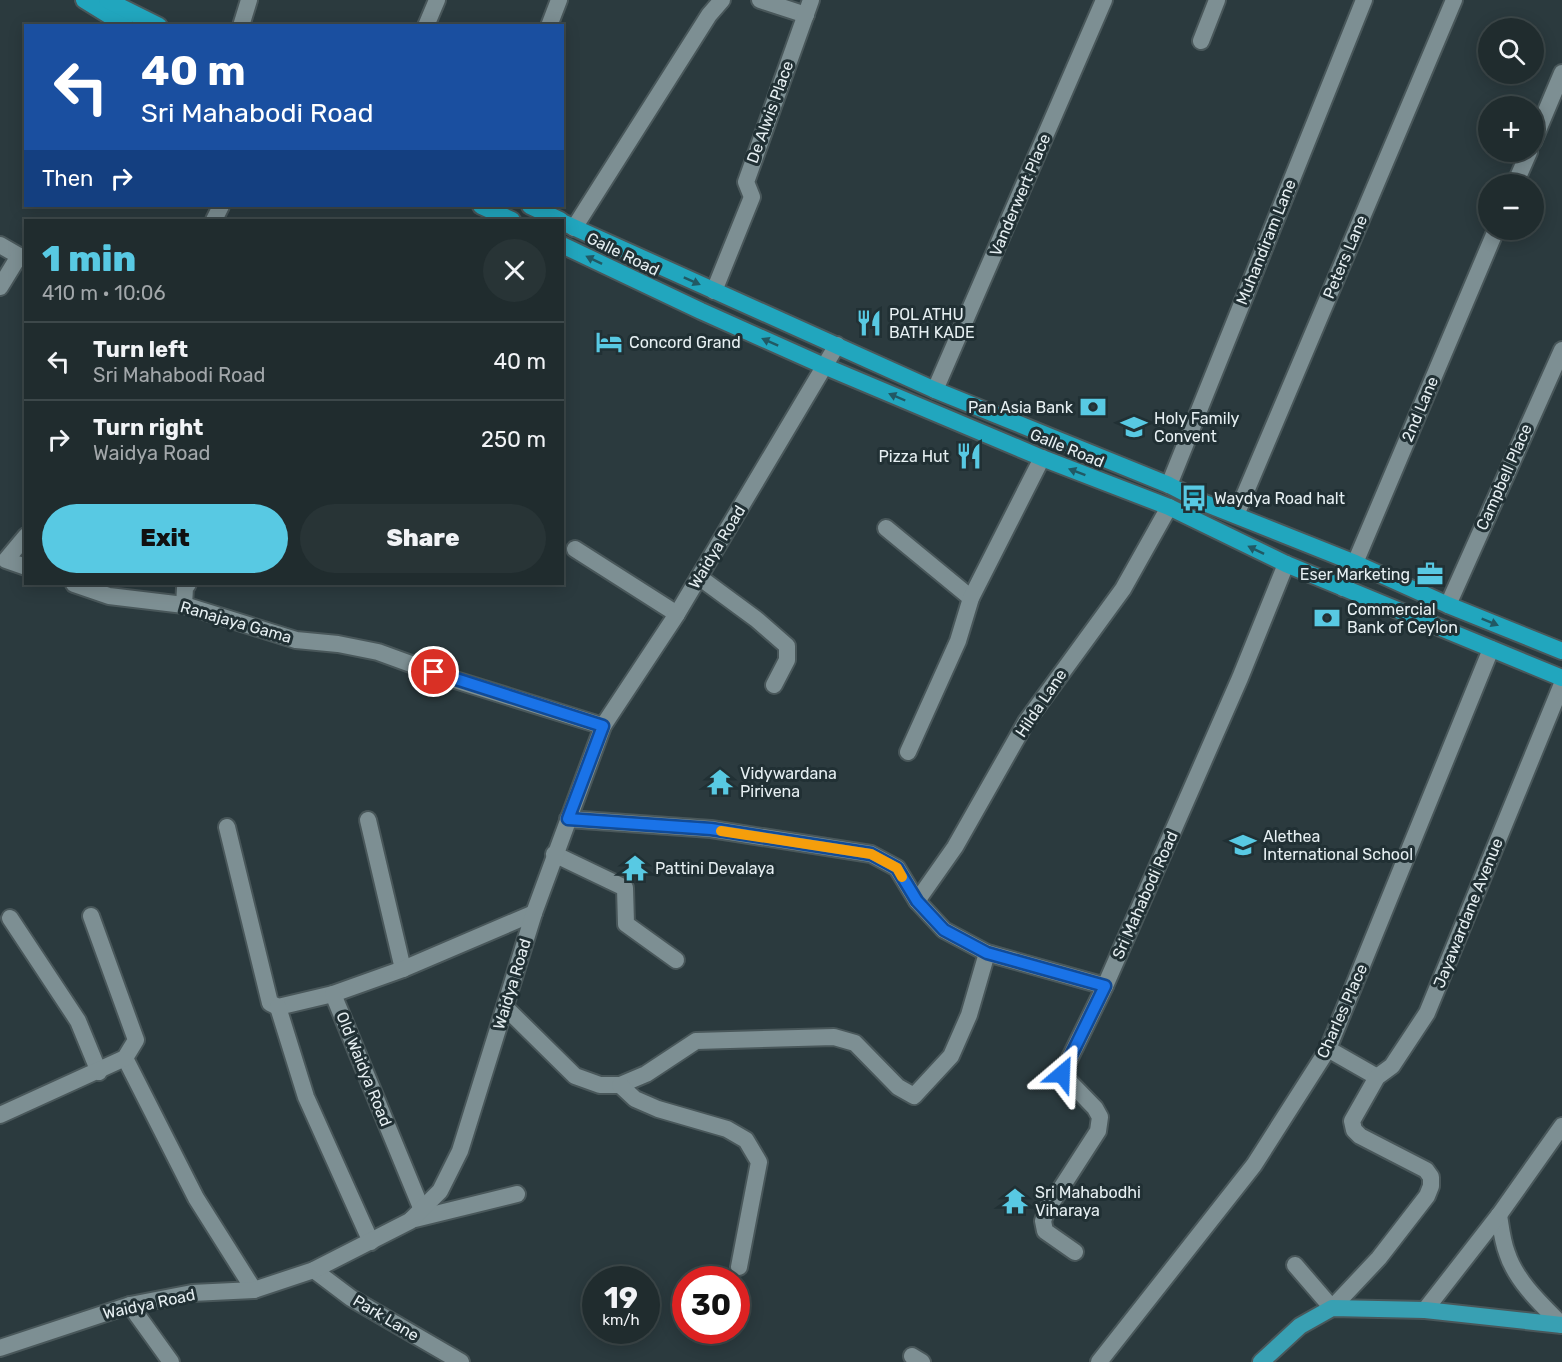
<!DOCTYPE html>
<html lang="en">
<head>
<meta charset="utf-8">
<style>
	:root { --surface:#202c2e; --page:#283436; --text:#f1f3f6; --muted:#a2a7aa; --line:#3d484a; --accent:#58c9e3 }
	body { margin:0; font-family:Rubik,sans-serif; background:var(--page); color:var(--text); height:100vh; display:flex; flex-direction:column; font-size:22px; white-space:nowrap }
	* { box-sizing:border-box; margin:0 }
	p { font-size:20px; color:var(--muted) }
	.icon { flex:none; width:33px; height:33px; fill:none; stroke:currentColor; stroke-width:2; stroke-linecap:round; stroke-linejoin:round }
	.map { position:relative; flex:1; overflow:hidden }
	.details { position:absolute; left:24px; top:219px; width:540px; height:366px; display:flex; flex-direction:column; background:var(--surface); border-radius:0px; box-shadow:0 3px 15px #0003,0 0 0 2px var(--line) }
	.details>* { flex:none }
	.top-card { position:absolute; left:24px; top:24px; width:540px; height:183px; border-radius:0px; box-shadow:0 3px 15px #0003,0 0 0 2px var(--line); background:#1a4fa0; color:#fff; overflow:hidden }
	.controls { position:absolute; left:1478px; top:18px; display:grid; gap:12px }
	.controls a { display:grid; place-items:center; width:66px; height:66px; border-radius:50%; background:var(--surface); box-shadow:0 3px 15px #0003,0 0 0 2px var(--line); font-size:30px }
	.speed { position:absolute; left:582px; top:1266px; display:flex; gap:12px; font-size:30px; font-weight:700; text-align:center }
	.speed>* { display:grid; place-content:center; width:78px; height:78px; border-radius:50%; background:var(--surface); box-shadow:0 3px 15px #0003,0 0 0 2px var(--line); line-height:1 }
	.speed small { font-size:15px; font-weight:400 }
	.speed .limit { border:9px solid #d22; background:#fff; color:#111 }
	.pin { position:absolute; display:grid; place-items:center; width:51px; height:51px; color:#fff; margin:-26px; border:3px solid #fff; border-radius:50%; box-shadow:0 2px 6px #0007 }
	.me { position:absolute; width:66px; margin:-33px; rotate:26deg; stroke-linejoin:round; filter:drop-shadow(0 0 4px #0008) }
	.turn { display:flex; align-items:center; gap:21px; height:126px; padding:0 18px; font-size:27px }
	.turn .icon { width:78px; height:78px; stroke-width:2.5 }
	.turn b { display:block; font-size:42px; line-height:51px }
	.then { display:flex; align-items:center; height:57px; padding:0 18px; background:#0003; gap:12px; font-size:22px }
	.round { display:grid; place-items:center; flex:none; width:63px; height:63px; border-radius:32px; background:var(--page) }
	.headline { display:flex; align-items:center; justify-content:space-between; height:102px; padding:0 18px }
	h1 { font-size:36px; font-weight:800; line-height:45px; color:var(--accent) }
	.cta { display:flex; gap:12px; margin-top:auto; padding:12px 18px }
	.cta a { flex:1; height:69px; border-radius:36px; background:var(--accent); color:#111; font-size:24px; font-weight:800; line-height:69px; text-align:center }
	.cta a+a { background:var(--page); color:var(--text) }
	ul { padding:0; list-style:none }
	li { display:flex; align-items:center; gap:18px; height:78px; padding:0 18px; border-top:2px solid var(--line) }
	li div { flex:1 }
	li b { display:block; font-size:22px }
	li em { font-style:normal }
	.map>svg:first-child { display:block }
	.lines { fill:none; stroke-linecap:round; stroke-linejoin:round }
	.minor-casing { stroke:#49575a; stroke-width:20 }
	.tertiary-casing { stroke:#49575a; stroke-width:20 }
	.primary-casing { stroke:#49575a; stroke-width:20 }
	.trunk-casing { stroke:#49575a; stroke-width:20 }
	.minor { stroke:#7d8f93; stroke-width:16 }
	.tertiary { stroke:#7d8f93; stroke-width:16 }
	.primary { stroke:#38a0b3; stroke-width:16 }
	.trunk { stroke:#21a6be; stroke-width:16 }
	.oneway { fill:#215964 }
	.route-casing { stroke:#114b97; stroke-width:15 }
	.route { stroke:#1a73e8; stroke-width:10 }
	.slow { stroke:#f59e0b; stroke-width:10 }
	.labels { text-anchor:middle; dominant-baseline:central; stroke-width:6; stroke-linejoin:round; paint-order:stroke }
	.street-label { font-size:16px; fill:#e6eff2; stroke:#213034 }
	.poi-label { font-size:16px; fill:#e6eff2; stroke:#213034; text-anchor:start }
</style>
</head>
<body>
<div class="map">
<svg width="1562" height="1362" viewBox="0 0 1562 1362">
	<rect width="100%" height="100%" fill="#2b3a3e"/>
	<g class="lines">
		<!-- minor casing -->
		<g class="minor-casing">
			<g id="minor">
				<polyline points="760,0 806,15"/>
				<polyline points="241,26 249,0"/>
				<polyline points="426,26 437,0"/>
				<polyline points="549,26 559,0"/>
				<polyline points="1201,41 1217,0"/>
				<polyline points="1533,142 1562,73"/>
				<polyline points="1515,184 1529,152"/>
				<polyline points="574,228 709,15 722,0"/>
				<polyline points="0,245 26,260"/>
				<polyline points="0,287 19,256"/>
				<polyline points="714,291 752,197 746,182 811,0"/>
				<polyline points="935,390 1104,0"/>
				<polyline points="1169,485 1364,0"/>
				<polyline points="1236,515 1454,0"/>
				<polyline points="886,528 971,598"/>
				<polyline points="575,549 677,614"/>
				<polyline points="1355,563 1496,230"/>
				<polyline points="699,577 756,619 787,646 787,660 774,685"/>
				<polyline points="184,605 185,588 188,584"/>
				<polyline points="1448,605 1562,350"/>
				<polyline points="908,752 958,641 971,598 1042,458"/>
				<polyline points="568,819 711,829 871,854 897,868 917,901 944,930 987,953 1105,986 1240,678 1286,564"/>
				<polyline points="368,820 403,969"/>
				<polyline points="227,827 270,1003 278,1007 333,994 403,969 534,913"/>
				<polyline points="554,854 625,888 626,924 676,960"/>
				<polyline points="917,901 955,847 1026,722 1123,589 1169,507"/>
				<polyline points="10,918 78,1021 99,1072"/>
				<polyline points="333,994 422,1210"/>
				<polyline points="278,1007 306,1097 371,1242"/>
				<polyline points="505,1007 575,1076 600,1085 620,1085 646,1074 696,1041 834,1037 855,1043 898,1087 914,1096 951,1056 969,1015 987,953"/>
				<polyline points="1328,1049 1377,1077"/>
				<polyline points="125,1058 196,1198 254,1290"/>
				<polyline points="620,1085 635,1099 658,1109 727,1129 746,1140 759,1162 739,1267"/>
				<polyline points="0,1115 125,1058 136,1040 91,916"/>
				<path d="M1499,1215c2,12 3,25 8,38 9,28 34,51 55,72"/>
				<polyline points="411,1220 517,1194"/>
				<polyline points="1075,1252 1045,1231 1043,1221 1047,1210 1098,1131 1100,1117 1095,1108 1062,1074 1105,986"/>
				<polyline points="1295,1265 1332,1308 1379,1258 1427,1196 1431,1186 1431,1177 1426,1170 1360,1136 1354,1130 1352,1121 1377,1077 1392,1066 1427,1013 1562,684"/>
				<polyline points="314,1270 351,1298 461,1362"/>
				<polyline points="130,1305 171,1362"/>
				<polyline points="1425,1310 1499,1215 1562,1126"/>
				<polyline points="912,1356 922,1362"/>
				<polyline points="1099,1362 1254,1165 1328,1049 1491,649"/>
			</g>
		</g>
		<!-- tertiary casing -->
		<g class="tertiary-casing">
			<g id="tertiary">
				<polyline points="214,220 221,206"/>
				<polyline points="26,536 6,560 26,567"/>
				<polyline points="74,584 109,596 184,605 296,640 338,644 378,652 452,679 603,726"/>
				<polyline points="1343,588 1355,563"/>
				<polyline points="0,1348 130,1305 192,1293 254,1290 314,1270 410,1221 440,1191 460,1151 534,913 603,726 677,614 837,345"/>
			</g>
		</g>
		<!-- primary casing -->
		<g class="primary-casing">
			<polyline id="primary" points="1261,1362 1300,1326 1332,1308 1425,1310 1562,1325"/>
		</g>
		<!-- trunk casing -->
		<g class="trunk-casing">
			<g id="trunk">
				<polyline points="84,0 126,26"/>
				<polyline points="107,0 159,26"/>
				<polyline points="481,206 512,220"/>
				<polyline points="530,206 560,220"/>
				<polyline points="562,222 935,390 1169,485 1202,502 1355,563 1448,605 1562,651"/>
				<polyline points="562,245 701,311 824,366 1042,458 1169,507 1286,564 1562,678"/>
			</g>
		</g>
		<!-- minor -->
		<use href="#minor" class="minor"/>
		<!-- tertiary -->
		<use href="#tertiary" class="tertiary"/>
		<!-- primary -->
		<use href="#primary" class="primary"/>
		<!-- trunk -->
		<use href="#trunk" class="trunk"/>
	</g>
	<!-- one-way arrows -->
	<defs><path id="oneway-solid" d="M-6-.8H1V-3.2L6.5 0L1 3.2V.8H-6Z" transform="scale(1.5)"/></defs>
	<g class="oneway">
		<use href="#oneway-solid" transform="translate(594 260) rotate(-154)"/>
		<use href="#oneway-solid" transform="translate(692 281) rotate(24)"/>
		<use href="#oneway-solid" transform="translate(770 342) rotate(-156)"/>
		<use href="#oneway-solid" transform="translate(897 397) rotate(-157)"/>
		<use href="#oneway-solid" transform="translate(1077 472) rotate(-159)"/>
		<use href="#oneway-solid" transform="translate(1256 550) rotate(-154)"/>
		<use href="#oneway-solid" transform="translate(1490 622) rotate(22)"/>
	</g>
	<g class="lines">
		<!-- route casing -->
		<g class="route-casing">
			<polyline id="route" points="434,672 603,726 568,819 711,829 871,854 897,868 917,901 944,930 987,953 1105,986 1062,1074"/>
		</g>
		<!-- route -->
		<use href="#route" class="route"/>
		<!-- slow -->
		<polyline class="slow" points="721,831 871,854 897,868 902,877"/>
	</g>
	<!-- icons -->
	<defs>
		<g id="restaurant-bare" transform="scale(2.07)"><path d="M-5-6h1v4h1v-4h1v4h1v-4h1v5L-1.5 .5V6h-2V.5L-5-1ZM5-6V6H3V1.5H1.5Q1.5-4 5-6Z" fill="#58c9e3" stroke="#213034" stroke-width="2.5" paint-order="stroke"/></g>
		<g id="hotel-bare" transform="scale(2.07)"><path d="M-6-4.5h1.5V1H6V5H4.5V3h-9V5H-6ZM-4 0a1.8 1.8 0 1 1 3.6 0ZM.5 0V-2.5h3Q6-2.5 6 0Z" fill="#58c9e3" stroke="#213034" stroke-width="2.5" paint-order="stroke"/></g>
		<g id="bank-bare" transform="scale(2.07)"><path d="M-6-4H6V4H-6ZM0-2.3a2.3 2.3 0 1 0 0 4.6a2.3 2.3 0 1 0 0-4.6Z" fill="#58c9e3" stroke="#213034" stroke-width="2.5" paint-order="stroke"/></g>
		<g id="school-bare" transform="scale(2.07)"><path d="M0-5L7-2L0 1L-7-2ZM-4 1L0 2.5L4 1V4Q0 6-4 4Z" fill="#58c9e3" stroke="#213034" stroke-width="2.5" paint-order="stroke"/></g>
		<g id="bus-bare" transform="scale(2.07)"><path d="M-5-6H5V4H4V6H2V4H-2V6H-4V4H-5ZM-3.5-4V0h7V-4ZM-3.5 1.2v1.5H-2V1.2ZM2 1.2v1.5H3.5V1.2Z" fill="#58c9e3" stroke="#213034" stroke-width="2.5" paint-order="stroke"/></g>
		<g id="office-bare" transform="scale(2.07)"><path d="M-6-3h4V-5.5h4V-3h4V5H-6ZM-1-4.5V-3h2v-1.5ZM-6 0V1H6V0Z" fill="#58c9e3" stroke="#213034" stroke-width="2.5" paint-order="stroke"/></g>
		<g id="temple-bare" transform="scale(2.07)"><path d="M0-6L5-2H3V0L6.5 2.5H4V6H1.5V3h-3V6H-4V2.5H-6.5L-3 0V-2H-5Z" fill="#58c9e3" stroke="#213034" stroke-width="2.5" paint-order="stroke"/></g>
	</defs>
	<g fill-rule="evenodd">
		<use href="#restaurant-bare" x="869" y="323"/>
		<use href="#hotel-bare" x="609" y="342"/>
		<use href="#bank-bare" x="1093" y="407"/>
		<use href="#school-bare" x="1134" y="427"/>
		<use href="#restaurant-bare" x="969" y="456"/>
		<use href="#bus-bare" x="1194" y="498"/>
		<use href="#office-bare" x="1430" y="574"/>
		<use href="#bank-bare" x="1327" y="618"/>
		<use href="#temple-bare" x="720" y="782"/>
		<use href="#school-bare" x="1243" y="845"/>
		<use href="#temple-bare" x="635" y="868"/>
		<use href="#temple-bare" x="1015" y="1201"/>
	</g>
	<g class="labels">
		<!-- street labels -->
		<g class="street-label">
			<text transform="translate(770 112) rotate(-70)">De Alwis Place</text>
			<text transform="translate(1020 195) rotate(-67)">Vanderwert Place</text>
			<text transform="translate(1266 242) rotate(-68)">Muhandiram Lane</text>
			<text transform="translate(623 254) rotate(26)">Galle Road</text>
			<text transform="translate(1345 257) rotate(-67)">Peters Lane</text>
			<text transform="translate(1420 409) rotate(-67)">2nd Lane</text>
			<text transform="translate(1067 448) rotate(22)">Galle Road</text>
			<text transform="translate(1504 477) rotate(-66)">Campbell Place</text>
			<text transform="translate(717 547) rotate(-59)">Waidya Road</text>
			<text transform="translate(236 622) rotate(16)">Ranajaya Gama</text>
			<text transform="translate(1041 703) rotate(-56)">Hilda Lane</text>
			<text transform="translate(1145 895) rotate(-66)">Sri Mahabodi Road</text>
			<text transform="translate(1468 913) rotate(-68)">Jayawardane Avenue</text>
			<text transform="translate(512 984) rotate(-73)">Waidya Road</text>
			<text transform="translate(1342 1011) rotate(-66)">Charles Place</text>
			<text transform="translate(364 1069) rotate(68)">Old Waidya Road</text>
			<text transform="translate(149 1304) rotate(-12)">Waidya Road</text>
			<text transform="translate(386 1318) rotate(31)">Park Lane</text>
		</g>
		<!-- poi labels -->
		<g class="poi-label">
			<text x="889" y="314">POL ATHU<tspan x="889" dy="18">BATH KADE</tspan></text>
			<text x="629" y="342">Concord Grand</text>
			<text x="1073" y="407" text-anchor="end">Pan Asia Bank</text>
			<text x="1154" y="418">Holy Family<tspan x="1154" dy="18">Convent</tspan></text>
			<text x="949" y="456" text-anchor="end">Pizza Hut</text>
			<text x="1214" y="498">Waydya Road halt</text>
			<text x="1410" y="574" text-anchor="end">Eser Marketing</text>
			<text x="1347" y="609">Commercial<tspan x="1347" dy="18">Bank of Ceylon</tspan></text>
			<text x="740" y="773">Vidywardana<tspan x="740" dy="18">Pirivena</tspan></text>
			<text x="1263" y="836">Alethea<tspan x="1263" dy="18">International School</tspan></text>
			<text x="655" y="868">Pattini Devalaya</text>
			<text x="1035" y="1192">Sri Mahabodhi<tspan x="1035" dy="18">Viharaya</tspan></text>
		</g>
	</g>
</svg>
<div class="controls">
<a><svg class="icon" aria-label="search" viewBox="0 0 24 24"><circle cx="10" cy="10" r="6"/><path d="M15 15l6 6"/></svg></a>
<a>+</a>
<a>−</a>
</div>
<div class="speed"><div>19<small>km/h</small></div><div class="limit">30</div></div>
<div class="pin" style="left:434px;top:672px;background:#d93025"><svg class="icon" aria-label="arrive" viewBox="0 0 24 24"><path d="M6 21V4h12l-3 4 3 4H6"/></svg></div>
<svg class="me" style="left:1062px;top:1074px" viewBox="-20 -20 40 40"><path d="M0-17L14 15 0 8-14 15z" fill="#1a73e8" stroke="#fff" stroke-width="4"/></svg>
<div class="top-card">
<div class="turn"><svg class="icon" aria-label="left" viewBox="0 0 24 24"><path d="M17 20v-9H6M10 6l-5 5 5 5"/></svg><div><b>40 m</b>Sri Mahabodi Road</div></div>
<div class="then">Then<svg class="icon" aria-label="right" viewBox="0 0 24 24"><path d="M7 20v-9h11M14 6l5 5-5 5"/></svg></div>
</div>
<section class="details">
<div class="headline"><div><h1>1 min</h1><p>410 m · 10:06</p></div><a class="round"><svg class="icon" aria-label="close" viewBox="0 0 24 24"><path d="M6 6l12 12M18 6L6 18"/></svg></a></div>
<ul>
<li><svg class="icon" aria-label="left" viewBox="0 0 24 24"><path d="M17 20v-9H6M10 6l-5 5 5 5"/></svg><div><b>Turn left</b><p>Sri Mahabodi Road</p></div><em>40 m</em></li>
<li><svg class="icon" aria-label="right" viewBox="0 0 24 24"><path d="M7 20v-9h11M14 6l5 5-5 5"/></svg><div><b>Turn right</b><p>Waidya Road</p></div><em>250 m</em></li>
</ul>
<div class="cta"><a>Exit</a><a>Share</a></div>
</section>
</div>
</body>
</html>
